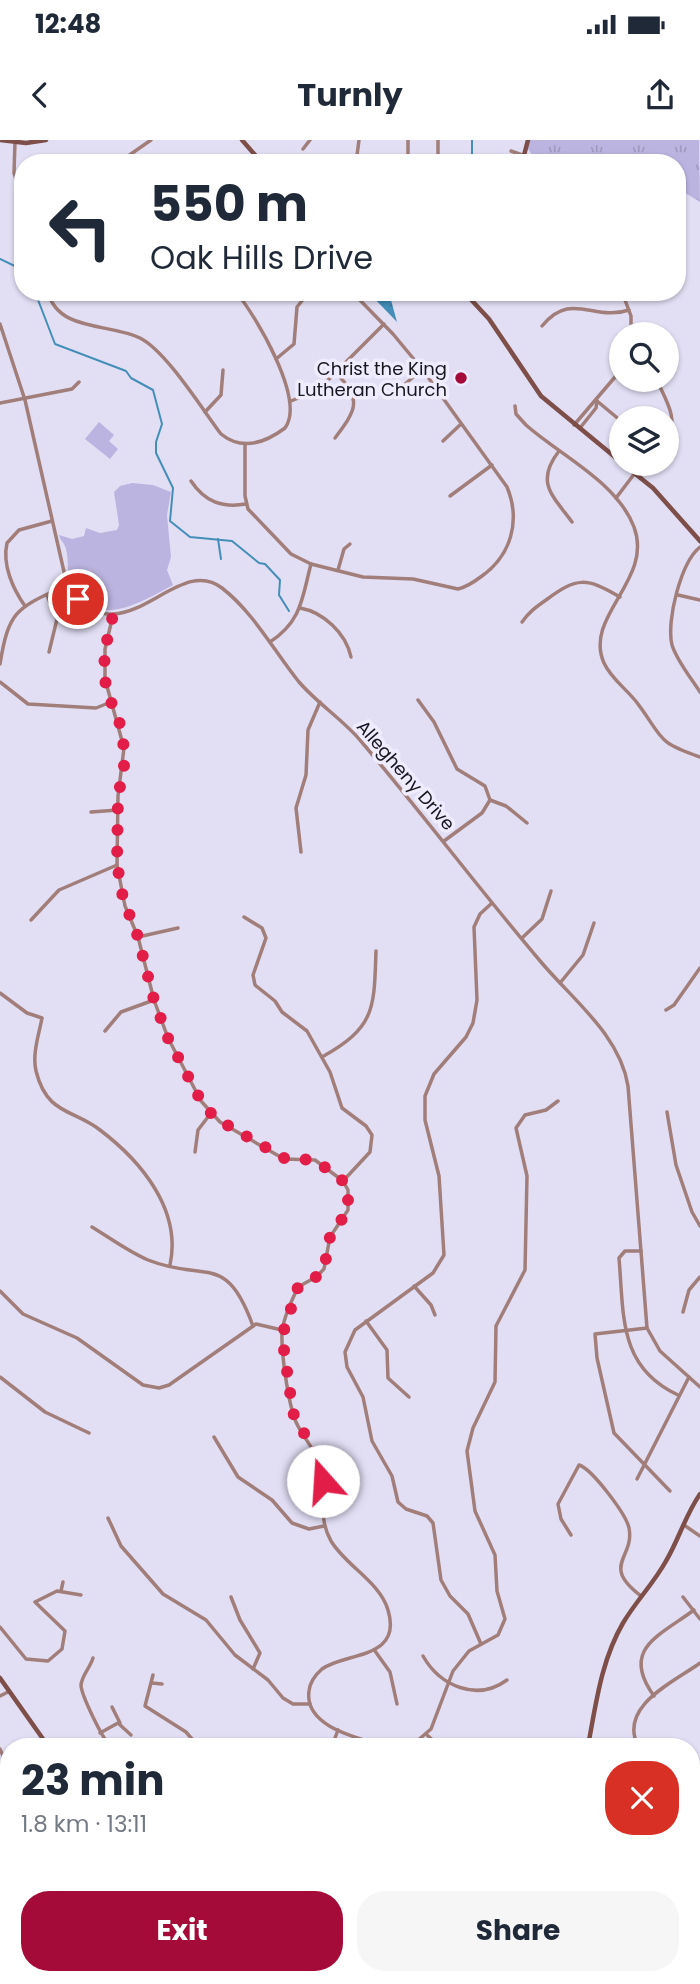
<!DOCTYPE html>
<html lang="en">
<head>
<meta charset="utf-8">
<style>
	:root { --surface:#fff; --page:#f6f6f7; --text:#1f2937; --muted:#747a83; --accent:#a50b39 }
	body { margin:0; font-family:Poppins,sans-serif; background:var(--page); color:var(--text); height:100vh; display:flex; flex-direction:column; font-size:26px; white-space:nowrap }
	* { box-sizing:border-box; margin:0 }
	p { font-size:23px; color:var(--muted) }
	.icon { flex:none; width:38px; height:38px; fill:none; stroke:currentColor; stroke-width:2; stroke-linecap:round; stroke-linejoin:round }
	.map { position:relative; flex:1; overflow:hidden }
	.side { position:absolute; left:0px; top:1598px; width:700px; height:247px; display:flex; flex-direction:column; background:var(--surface); border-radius:28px 28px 0 0; box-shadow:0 2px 5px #0004 }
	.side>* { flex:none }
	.guide { position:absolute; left:14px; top:14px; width:672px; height:147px; border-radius:28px; box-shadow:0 2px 5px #0004; background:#fff; color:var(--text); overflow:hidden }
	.tools { position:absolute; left:609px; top:182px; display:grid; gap:14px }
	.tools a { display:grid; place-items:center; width:70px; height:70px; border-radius:50%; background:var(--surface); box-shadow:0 2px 5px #0004; font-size:35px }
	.pin { position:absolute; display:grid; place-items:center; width:60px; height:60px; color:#fff; margin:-30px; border:4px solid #fff; border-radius:50%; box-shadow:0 2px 7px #0007 }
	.me { position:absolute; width:77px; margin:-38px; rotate:341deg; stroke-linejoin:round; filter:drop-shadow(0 0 5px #0008) }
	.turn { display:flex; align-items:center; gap:24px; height:147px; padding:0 21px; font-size:32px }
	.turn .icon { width:91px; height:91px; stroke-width:2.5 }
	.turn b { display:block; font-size:49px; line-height:60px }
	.round { display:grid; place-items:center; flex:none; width:74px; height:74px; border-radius:28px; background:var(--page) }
	.headline { display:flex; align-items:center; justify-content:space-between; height:119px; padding:0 21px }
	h1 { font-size:42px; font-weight:700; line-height:52px }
	.button { display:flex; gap:14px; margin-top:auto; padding:14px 21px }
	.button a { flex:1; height:80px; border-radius:28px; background:var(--accent); color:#fff; font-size:28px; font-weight:700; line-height:80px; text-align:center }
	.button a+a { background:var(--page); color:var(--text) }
	.status { display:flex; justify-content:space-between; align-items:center; height:49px; padding:0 35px; background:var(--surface); direction:ltr }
	.status svg { height:19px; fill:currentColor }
	header { display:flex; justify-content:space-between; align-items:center; height:91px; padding:0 21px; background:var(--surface); font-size:32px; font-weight:700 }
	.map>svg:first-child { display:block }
	.grass { fill:url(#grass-tufts) }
	.park { fill:#bcb4e0 }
	.water { fill:url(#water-ripples) }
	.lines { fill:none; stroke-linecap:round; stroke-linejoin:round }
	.stream { stroke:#448eb8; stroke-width:2 }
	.minor { stroke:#a17e79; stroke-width:3.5 }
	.tertiary { stroke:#a17e79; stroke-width:3.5 }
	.secondary { stroke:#7e4e48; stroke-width:4.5 }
	.route { stroke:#e11d48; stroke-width:12; stroke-dasharray:0 21.6 }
	.poi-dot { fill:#a50b39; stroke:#f0ecff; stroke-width:2.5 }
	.labels { text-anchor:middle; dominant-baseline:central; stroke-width:7; stroke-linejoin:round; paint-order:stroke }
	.poi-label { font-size:18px; fill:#18161e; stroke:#f0ecff; text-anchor:end }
	.street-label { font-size:18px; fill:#18161e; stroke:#f0ecff }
</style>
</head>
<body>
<div class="status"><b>12:48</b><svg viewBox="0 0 49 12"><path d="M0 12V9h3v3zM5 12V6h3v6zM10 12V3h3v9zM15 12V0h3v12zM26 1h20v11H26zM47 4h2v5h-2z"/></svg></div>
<header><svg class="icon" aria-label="back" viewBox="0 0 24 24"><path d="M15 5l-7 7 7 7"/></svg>Turnly<svg class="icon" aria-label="share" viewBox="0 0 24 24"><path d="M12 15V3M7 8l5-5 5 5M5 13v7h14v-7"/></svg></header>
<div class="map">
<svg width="700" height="1844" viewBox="0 0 700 1844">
	<defs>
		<pattern id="grass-tufts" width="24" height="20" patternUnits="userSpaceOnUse" patternTransform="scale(1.75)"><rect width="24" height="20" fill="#bcb4e0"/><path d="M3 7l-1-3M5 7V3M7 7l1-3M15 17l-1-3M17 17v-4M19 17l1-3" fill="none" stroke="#a19ac0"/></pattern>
		<pattern id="water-ripples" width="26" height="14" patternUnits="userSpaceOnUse" patternTransform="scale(1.75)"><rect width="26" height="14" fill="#448eb8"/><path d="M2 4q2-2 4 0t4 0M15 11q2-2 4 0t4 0" fill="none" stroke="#387395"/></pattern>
	</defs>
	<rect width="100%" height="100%" fill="#e2dff5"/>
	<!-- grass -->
	<polygon class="grass" points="528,0 699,0 700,62 677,48 677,23 555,23 532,15 527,7"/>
	<!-- park -->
	<g class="park">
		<polygon points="99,282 114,295 109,301 118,309 110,319 85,299"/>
		<path d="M132,343l21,2 18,7 -4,23 4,42 -4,13 6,15c-33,18 -82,48 -103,-4 -4,-10 0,-26 -6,-37 -2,-3 -4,-5 -5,-9l13,4 12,-3 2,-8 14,5 17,-3 2,-5 -5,-33 6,-6z"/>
		<polygon points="0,1685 9,1696 9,1836 40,1836 44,1844 0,1844"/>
	</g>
	<!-- water -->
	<polygon class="water" points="368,152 379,152 384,159 391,160 397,182"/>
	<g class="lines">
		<!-- stream -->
		<g class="stream">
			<polyline points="472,23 472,0"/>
			<polyline points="0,119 23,130"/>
			<polyline points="35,152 55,204 126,231 131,238 153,250 162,284 156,302 156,313 173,348 170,381 190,397 232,401 259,423 265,424 280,440 279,455 289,471"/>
			<polyline points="218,399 221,419"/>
		</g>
		<!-- minor -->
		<g class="minor">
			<polyline points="408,0 408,23"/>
			<polyline points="438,0 438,23"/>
			<polyline points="15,2 14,33 23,61"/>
			<polyline points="303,9 310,0"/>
			<polyline points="511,11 525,16"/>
			<polyline points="118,23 151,0"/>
			<polyline points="356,23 359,0"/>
			<path d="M48,152c10,40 62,31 92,46 26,13 62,71 81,96 21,17 44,9 64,-6 21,-28 -29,-112 -49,-136"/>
			<polyline points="622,152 631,176 631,194"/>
			<path d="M542,186c29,-36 52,-4 87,-16"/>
			<polyline points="276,219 294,204 297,167 309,152"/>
			<path d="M657,240c7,17 23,40 10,56"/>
			<polyline points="403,246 422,229"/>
			<polyline points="291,261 318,250 384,184"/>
			<polyline points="597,261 621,281"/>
			<polyline points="0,263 72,249 79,242"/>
			<path d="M515,266l1,8 10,11c35,31 91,57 108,102 20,53 -51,89 -30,136 7,16 24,27 34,41 26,35 18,38 62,53"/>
			<polyline points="205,272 221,255 223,230"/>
			<polyline points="574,285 621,230"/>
			<polyline points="580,288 596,268 597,261"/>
			<path d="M335,298c21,-28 28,-38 1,-65"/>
			<polyline points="443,301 461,284"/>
			<path d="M245,304v52l3,13 43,45 20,10 52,13 50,2 45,10c9,-2 16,-7 24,-13 29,-21 39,-55 25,-89l-85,-118 -29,-35 -41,-42"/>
			<path d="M559,311c-24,31 -7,44 13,71"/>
			<path d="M191,341c14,21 31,27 55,23"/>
			<polyline points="450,356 492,325"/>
			<polyline points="616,358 635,333"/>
			<path d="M700,407c-19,15 -34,74 -28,98 5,16 19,33 28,47"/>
			<polyline points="338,430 344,409 350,404"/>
			<polyline points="47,455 57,479 49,512"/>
			<polyline points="678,455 700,460"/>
			<path d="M25,466c-12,-17 -23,-41 -18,-63l12,-13 33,-9"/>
			<path d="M300,468c23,4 46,25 51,49"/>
			<path d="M113,475l-8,34v30l19,69 -6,48 -1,69 8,41 13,31 16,63 14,38 33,63 19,21 64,37 31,1 28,21 5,9v20l-18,27 -6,32 -8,8 -18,10c-6,13 -15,31 -16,45 -1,20 6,71 14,90 7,16 21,29 25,46 6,26 -4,49 10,73 15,25 49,41 57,69 15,50 -43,42 -66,59 -7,6 -12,13 -13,22 -5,36 49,47 75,55"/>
			<path d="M522,482c7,-10 14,-15 24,-22 31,-23 40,-23 74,-3"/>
			<path d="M270,502c32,-21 32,-44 41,-78"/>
			<path d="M0,524c9,-56 18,-56 67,-79"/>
			<polyline points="0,542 28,564 96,568 111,562"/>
			<polyline points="418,560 434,582 457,629 485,646 490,660"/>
			<polyline points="490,660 506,666 527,683"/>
			<polyline points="91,672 118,670"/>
			<polyline points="444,701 482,673 490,660"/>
			<polyline points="301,712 296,668 306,635 308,590 320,562"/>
			<polyline points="244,777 262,788 266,798 253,835 255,845 275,861 282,872 307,891 330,932 342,968 366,986 372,995 370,1012 343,1041"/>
			<polyline points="31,780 59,750 117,725"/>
			<polyline points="138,797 178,788"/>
			<polyline points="522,798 542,779 551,751"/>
			<polyline points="560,843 583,815 594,783"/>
			<path d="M0,853l27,20 15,5c-3,16 -10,36 -6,53 11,44 37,38 64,59 41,31 82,80 70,135"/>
			<polyline points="666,870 674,865 700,828"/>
			<polyline points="105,891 121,872 154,860"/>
			<path d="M322,917c54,-30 52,-49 54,-106"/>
			<polyline points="667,972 676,1025 692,1072 700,1086"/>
			<polyline points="195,1012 198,990 211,973"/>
			<path d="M92,1087c18,11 37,25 56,33 58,23 78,-9 105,66"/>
			<path d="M641,1111h-16l-6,7c5,57 -1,109 59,137"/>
			<polyline points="414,1146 431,1165 435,1175"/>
			<polyline points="0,1151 23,1174 77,1198 143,1245 159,1248 169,1245 256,1184 282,1190"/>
			<polyline points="683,1172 689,1150 700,1137"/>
			<polyline points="366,1181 387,1210 388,1238 409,1257"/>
			<polyline points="647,1188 595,1194 597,1218 614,1293 670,1351"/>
			<polyline points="0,1237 45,1272 89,1293"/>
			<polyline points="214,1297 238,1337 272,1360 292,1383 309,1389 324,1386"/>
			<polyline points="637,1339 689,1237"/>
			<polyline points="108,1378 121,1406 163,1454 206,1480 235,1515 268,1540 283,1558 293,1564 310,1564"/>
			<polyline points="684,1385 700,1396"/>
			<path d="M571,1395l-10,-16 -3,-15 21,-39c13,4 47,49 50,63 6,30 -29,37 12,68"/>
			<polyline points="61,1451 63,1442"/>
			<polyline points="231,1457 240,1480 260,1513 253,1529"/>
			<polyline points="683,1457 700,1479"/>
			<polyline points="0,1487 26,1519 48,1521 62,1509 65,1491 35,1462 57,1451 81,1455"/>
			<polyline points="481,1504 468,1474 450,1456 441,1440 433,1383 427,1376 406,1369 398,1362 392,1336 372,1301 363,1257 347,1227 345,1212 355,1190 433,1133 444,1115 439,1036 425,980 425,956 434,934 466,897 473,883 477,860 474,787 480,774 492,763"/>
			<polyline points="375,1511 390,1532 397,1564"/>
			<path d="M423,1516c17,30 54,46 84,24"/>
			<path d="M93,1518c-3,10 -11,17 -12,27 0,9 22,56 30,61"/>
			<polyline points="153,1535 145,1566 186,1592 198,1606"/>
			<polyline points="152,1543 162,1544"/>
			<polyline points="0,1556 8,1552"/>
			<path d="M654,1556c-34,-47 5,-60 40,-86"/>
			<polyline points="112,1567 120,1583"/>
			<polyline points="100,1593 118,1583 131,1595"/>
			<polyline points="426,1594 439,1606"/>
			<polyline points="332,1606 338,1590"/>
			<polyline points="402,1606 417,1601 431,1589 453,1531 469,1511 498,1495 505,1479 497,1451 495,1415 475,1371 467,1311 473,1288 495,1242 496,1186 525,1130 527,1036 516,988 525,975 546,970 558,961"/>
			<path d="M638,1606c-20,-40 36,-64 62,-83"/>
			<polyline points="676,1606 680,1604"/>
			<polyline points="0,1609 9,1630"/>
			<polyline points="691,1685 700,1698"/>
			<polyline points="691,1722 700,1716"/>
			<polyline points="700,1781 700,1795"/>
			<polyline points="107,1836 111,1844"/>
			<polyline points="174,1836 175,1844"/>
			<polyline points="475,1836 476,1844"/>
			<polyline points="649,1836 653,1844"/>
			<polyline points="267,1842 279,1844"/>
		</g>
		<!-- tertiary -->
		<path class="tertiary" d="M0,184l25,76 42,185c55,80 108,-34 155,3 32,25 52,63 77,94 18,21 43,37 61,58 62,73 119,149 181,222 31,37 79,73 87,124l19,242 13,23 40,36"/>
		<!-- secondary -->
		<g class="secondary">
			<polyline points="0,0 26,3 46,0"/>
			<polyline points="242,0 262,23"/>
			<polyline points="522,23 528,0"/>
			<polyline points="464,152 489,179 541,256 621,322"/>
			<polyline points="623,324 653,348 700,401"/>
			<polyline points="0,1538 48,1606"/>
			<path d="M588,1606c8,-42 13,-85 35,-123 13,-22 31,-40 43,-62 13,-22 19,-45 34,-67"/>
			<polyline points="445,1836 445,1844"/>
			<polyline points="686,1836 691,1844"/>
		</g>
	</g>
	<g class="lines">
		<!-- route -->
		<polyline class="route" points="78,459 94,471 113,475 105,509 104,532 107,553 119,580 124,608 124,628 118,656 117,724 123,758 138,797 154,860 168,898 201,961 215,978 284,1018 315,1020 343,1041 348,1050 348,1070 330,1097 324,1129 316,1137 298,1147 282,1196 293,1273 317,1317 323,1341"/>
	</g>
	<!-- markers -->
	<circle class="poi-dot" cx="461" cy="238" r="7"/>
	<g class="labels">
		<!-- poi labels -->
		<g class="poi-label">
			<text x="447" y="228">Christ the King<tspan x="447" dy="21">Lutheran Church</tspan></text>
		</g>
		<!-- street labels -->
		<g class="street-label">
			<text transform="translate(406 635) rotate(49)">Allegheny Drive</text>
		</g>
	</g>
</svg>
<div class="tools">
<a><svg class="icon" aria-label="search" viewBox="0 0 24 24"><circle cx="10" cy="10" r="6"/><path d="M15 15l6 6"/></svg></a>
<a><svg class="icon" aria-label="layers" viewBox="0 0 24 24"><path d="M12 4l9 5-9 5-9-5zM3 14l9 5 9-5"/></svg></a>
</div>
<div class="pin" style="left:78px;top:459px;background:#d93025"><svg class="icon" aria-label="arrive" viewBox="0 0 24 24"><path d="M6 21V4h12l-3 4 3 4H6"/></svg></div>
<svg class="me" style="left:323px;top:1341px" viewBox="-20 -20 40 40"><circle r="19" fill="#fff"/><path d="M0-13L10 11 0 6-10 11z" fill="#e11d48"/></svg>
<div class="guide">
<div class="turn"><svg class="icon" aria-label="left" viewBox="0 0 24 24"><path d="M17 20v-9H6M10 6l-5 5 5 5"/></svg><div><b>550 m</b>Oak Hills Drive</div></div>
</div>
<section class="side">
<div class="headline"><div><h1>23 min</h1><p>1.8 km · 13:11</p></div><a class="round" style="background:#d93025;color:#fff"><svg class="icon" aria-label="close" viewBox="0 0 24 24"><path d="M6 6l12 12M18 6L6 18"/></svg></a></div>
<div class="button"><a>Exit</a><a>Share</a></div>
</section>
</div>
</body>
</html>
